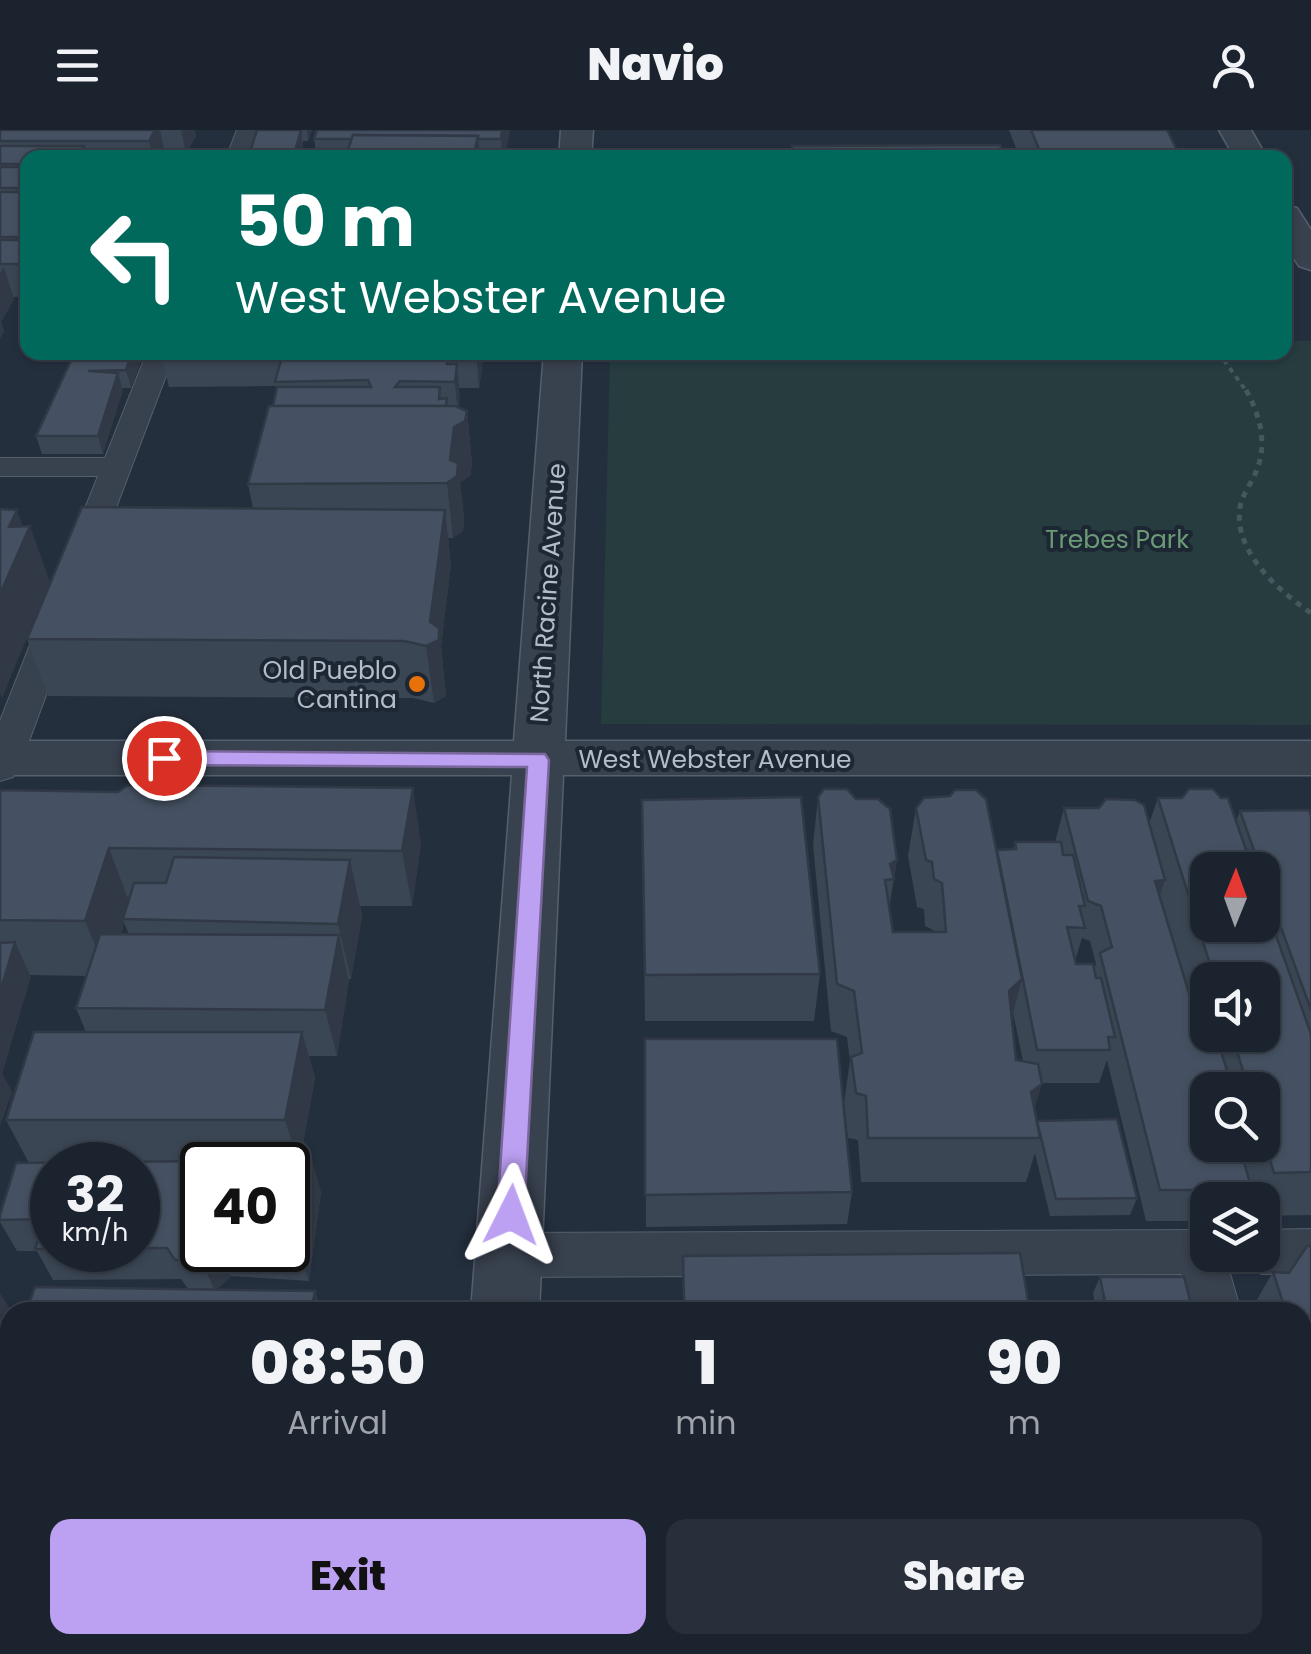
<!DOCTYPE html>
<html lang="en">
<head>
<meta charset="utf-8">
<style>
	:root { --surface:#1b232e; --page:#282f3a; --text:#f1f3f6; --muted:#a0a4aa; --line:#39404a; --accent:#bca0f2 }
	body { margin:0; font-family:Poppins,sans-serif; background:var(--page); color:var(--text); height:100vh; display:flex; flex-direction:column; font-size:38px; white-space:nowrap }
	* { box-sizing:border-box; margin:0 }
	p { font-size:32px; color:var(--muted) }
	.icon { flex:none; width:55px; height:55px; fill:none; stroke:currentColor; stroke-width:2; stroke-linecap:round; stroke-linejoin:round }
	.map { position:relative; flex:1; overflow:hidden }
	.panel { position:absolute; left:0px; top:1172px; width:1312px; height:352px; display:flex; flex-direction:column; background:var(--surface); border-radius:30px 30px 0 0; box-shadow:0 2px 8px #0004,0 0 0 2px var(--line) }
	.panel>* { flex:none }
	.hud { position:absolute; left:20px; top:20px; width:1272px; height:210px; border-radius:20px; box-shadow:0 2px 8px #0004,0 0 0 2px var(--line); background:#00695c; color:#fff; overflow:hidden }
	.needle { width:65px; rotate:1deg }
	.buttons { position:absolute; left:1190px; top:722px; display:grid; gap:20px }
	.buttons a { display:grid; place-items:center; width:90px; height:90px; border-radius:20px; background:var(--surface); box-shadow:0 2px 8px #0004,0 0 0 2px var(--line); font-size:50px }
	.speed { position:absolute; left:30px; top:1012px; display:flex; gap:20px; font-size:50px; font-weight:700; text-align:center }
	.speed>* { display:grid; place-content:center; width:130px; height:130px; border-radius:50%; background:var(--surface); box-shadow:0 2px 8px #0004,0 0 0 2px var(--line); line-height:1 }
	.speed small { font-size:25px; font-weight:400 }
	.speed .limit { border:5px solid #111; border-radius:15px; background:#fff; color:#111 }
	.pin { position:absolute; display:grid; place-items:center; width:85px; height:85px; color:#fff; margin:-42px; border:5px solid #fff; border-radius:50%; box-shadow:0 2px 10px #0007 }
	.me { position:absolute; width:110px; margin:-55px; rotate:3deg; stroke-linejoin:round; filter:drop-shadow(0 0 8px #0008) }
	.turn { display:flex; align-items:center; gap:35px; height:210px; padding:0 50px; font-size:45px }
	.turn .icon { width:130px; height:130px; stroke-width:2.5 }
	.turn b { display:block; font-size:70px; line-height:85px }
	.eta { display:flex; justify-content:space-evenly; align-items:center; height:170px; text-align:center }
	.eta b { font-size:60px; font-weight:800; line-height:70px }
	.action { display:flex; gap:20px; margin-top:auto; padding:20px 50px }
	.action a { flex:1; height:115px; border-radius:20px; background:var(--accent); color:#111; font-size:40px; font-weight:800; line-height:115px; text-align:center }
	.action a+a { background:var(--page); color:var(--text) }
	header { display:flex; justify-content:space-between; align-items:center; height:130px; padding:0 50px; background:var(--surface); font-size:45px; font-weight:800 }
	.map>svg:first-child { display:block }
	.green { fill:#263c3f }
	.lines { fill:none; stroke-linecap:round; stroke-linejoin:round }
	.service-casing { stroke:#565f6c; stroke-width:2 }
	.minor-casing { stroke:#565f6c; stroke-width:3 }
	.tertiary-casing { stroke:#565f6c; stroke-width:3 }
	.path-far1 { stroke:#44595c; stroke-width:4; stroke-dasharray:5 5; stroke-linecap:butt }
	.path { stroke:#44595c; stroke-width:5; stroke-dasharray:6 6; stroke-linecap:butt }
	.service { fill:#38414e; fill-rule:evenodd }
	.minor { fill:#38414e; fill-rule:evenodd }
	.tertiary { fill:#38414e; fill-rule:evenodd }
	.wall { fill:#3b4654; fill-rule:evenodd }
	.shaded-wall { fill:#303945 }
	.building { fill:#455162; stroke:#303945; stroke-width:2.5 }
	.route { fill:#bca0f2; stroke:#7a689d; stroke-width:2.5 }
	.food-dot { fill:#e8710a; stroke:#1d2633; stroke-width:4 }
	.labels { text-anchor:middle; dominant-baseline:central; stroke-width:8; stroke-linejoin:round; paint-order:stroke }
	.park-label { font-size:25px; fill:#6b9a76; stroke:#1d2633 }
	.street-label { font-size:25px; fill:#b4bcc9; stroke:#1d2633 }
	.poi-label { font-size:25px; fill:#b4bcc9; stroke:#1d2633; text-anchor:end }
</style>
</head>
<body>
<header><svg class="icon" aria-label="menu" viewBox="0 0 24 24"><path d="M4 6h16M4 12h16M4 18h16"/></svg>Navio<svg class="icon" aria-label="person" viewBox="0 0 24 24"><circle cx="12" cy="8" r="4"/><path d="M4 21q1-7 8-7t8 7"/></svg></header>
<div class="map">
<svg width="1311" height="1524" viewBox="0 0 1311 1524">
	<rect width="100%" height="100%" fill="#242f3e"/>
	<!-- green -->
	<polygon class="green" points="1285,211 1311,211 1311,595 601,594 610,223 1285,222"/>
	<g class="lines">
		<!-- service casing -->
		<g class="service-casing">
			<g id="service">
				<polygon points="237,0 259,0 249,28 226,28"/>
				<polygon points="147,222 175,222 97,428 92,435 70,435 65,428 98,346 0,346 0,328 105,328"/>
				<polygon points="58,476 70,480 75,487 19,638 13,647 0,651 0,591 41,487 46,480"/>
				<polygon points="1311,1099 1311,1143 1262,1144 1245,1137 1239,1125 1262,1125 1262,1100"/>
				<polygon points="1208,1100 1208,1125 1231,1125 1227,1133 1241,1182 1191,1182 1181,1144 508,1147 491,1140 484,1125 491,1110 508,1103"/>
				<polygon points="1302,1485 1311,1488 1311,1524 1276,1524 1274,1515 1302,1515"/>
			</g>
		</g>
		<!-- minor casing -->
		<g class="minor-casing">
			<g id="minor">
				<polygon points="1219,0 1251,0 1267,28 1235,28"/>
				<polygon points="1285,75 1297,78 1311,100 1311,140 1299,136 1285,114"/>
			</g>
		</g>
		<!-- tertiary casing -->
		<g class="tertiary-casing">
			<g id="tertiary">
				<polygon points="561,0 593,0 591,28 559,28"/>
				<polygon points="544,222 582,222 565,611 1311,611 1311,645 563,645 539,1182 471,1182 512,645 0,645 0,611 514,611"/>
				<polygon points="446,1515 524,1515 523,1524 445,1524"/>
			</g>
		</g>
		<!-- path-far1 -->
		<polyline class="path-far1" points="1218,222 1247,262"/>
		<!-- path -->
		<path class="path" d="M1246,260c14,25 22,54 10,82 -5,12 -14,23 -16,35 -7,45 39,84 71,106"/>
		<!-- service -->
		<use href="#service" class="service"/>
		<!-- minor -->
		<use href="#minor" class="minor"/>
		<!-- tertiary -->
		<use href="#tertiary" class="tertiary"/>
	</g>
	<!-- wall -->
	<g class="wall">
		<polygon points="0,0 194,0 196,6 186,23 165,23 163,28 28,28 28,166 13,167 14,169 1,192 4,201 0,209"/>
		<polygon points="257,0 312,0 308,11 303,11 303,16 300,28 248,28"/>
		<polygon points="510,0 505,28 317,28 314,9"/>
		<polygon points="1009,0 1167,0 1181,28 791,28 792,16 1019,26"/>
		<polygon points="75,222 142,227 131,258 122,258 103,324 42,324 36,306"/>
		<polygon points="484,222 479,258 459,258 459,277 467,281 472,335 470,346 460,352 464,388 463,401 453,408 448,408 451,435 441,516 446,566 434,573 413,568 48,566 27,509 253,378 248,354 273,276 276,261 276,256 169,257 161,223"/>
		<path d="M0,660l421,54 -9,62h-52l2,10 -11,63h-2l-12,77h-28l6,22 -15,82 21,32 -12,89 -78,-5 -15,14 99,1 7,21h-296l162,-23 -7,-10 -128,1 -16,-29h-20l-17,-29v-7l29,-52 -23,-43 80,-88 -10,-24 10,-32 -56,-1 -28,99 10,18 -12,33zM124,793l5,11h-8zM52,1035h86v85h-86zM288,1035v85h-86z"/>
		<path d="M818,667l79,63 -8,47 4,25h40v-2l-8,-4 -1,-17 -7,-2 -9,-51 8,-48 80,42 17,-1 2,-7h40l9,-34 85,16 9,-26 78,23 4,-10 71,5v399l-49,1v-16h-54v21h-62l-39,-161 -8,23h-57l-8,26 3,13 100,76 -7,17 -80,1 -15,-63 -9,29h-165l-3,-42 -10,-2 -4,-35 6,-42 -3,-24 -16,-6 -18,-186zM1208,740h54v55zM1082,808l8,3 6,23 -2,6 -18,-6 -1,-3zM1208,850h54v55h-54zM1013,883l10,48 -7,-1 -4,-40zM1208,960h54v55h-54z"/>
		<polygon points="642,670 820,844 814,891 645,891"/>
		<polygon points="645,909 852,1062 847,1094 646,1097"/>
		<polygon points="1311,1116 1311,1354 1302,1326 1302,1182 1258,1182 1255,1173 1273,1142 1289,1143"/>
		<polygon points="1100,1147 1193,1182 1096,1182 1093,1163"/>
		<polygon points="10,1261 10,1391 0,1391 0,1281"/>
		<polygon points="1311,1375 1311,1404 1305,1383"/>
		<polygon points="0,1393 10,1393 10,1515 318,1515 316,1524 0,1524"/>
		<polygon points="1136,1515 1280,1515 1282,1524 1135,1524 1134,1518"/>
	</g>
	<!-- shaded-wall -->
	<g class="shaded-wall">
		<polygon points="155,0 160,0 165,23 163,28 153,28 149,11"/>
		<polygon points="181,0 194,0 196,6 186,23"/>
		<polygon points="301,0 303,16 300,28 293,28"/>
		<polygon points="307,0 312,0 308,11"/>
		<polygon points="502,0 510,0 505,28 502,28 501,9"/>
		<polygon points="478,6 480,28 473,28"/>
		<polygon points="84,16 87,28 77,28"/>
		<polygon points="4,137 14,169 1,192 4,201 0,209 0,143"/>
		<polygon points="132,222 141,222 142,227 131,258 126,240"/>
		<polygon points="476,222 484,222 479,258"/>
		<polygon points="457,234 460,267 458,286 455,252"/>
		<polygon points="118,243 123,261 103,324 98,306"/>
		<polygon points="467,281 472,335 470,346 460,352 464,388 463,401 453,408 447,353 454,297"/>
		<polygon points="17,380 26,406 30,396 50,452 2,568 0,563 0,464 9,397"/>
		<polygon points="445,380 451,435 441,516 446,566 434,573 426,516"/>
		<polygon points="413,658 421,714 412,776 402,721"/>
		<polygon points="109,718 130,774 123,789 124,793 108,847 85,791"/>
		<polygon points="350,730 362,786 351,849 338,794"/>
		<polygon points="897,730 890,777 889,777 894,749 890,734"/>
		<polygon points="1165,750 1153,784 1155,751"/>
		<polygon points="339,805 349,852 337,926 325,880"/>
		<polygon points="15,812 31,847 2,944 12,962 0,995 0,862"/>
		<polygon points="1022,849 1010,895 1009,861"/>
		<polygon points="302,902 315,948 299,1035 285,990"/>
		<polygon points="1042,954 1028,999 1031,962"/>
		<polygon points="312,1030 321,1062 309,1151 298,1120"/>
		<polygon points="212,1120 220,1120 231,1146 215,1161 201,1130"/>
		<polygon points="315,1161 322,1182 311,1182"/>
		<polygon points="0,1163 12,1182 10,1182 10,1208 0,1241"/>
		<polygon points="258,1515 262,1515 267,1524 257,1524"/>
		<polygon points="305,1515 318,1515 316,1524 310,1524"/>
	</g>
	<!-- building -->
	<g class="building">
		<polygon points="0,0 155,0 149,11 0,11"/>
		<polygon points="257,0 301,0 293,28 248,28"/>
		<polygon points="317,0 502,0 501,9 478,9 478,6 353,5 352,9 314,9"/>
		<polygon points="1031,0 1167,0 1181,28 794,28 792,16 1000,15 1004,27 1042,26"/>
		<polygon points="353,5 478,6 473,28 345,28"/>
		<polygon points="0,16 84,16 77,28 28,28 27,34 0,34"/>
		<rect x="0" y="37" width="28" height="21"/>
		<rect x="0" y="62" width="28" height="45"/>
		<rect x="0" y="110" width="28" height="24"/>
		<polygon points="75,222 132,222 126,240 88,241 118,243 98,306 36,306"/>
		<polygon points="161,222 476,222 476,225 449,224 447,234 457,234 455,252 400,251 395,257 440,257 439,269 447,268 446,276 273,276 277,257 371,257 368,250 275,252 283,223"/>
		<polygon points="269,276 455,276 467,281 465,291 454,297 450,330 458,333 457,346 447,353 248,354"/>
		<polygon points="82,377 445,380 430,492 439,498 439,510 426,516 404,511 27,509"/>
		<polygon points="0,379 17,380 9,397 30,396 0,464"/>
		<polygon points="128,655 413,658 402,721 109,718 85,791 0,790 0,660 118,662"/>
		<polygon points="824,659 847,659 856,669 878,669 890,679 897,730 890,734 894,749 885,750 893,802 946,802 942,753 934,749 932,732 926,730 916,678 924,668 950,666 955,660 976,660 986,669 1022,849 1009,861 1016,930 1038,934 1042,954 1031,962 1040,1008 868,1008 866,966 856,963 851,927 862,923 854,861 837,854 818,667"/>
		<polygon points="1189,659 1213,659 1221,668 1228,668 1253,740 1208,740 1208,795 1262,795 1262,766 1311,904 1311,1042 1274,1043 1262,1005 1262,960 1249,960 1232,905 1262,905 1262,850 1215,850 1158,668 1182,668"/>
		<polygon points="801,667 820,844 645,845 642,670"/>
		<polygon points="1106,669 1135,670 1144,675 1165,750 1155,751 1198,893 1208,893 1208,905 1216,905 1233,960 1208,960 1208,1015 1239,1015 1252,1060 1160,1060 1100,823 1112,817 1101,776 1088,771 1064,678 1099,678"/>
		<polygon points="1309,680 1311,686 1311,880 1262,745 1262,740 1261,740 1240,681"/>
		<polygon points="1015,712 1061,712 1063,725 1073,725 1085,776 1079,776 1085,798 1067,797 1076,834 1093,834 1096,848 1101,848 1115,907 1108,907 1110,920 1037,920 997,720 1016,719"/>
		<polygon points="174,727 350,730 338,794 123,789 134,753 166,753"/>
		<polygon points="100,804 339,805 325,880 76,878"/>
		<polygon points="15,812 0,862 0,813"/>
		<polygon points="34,902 302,902 285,990 6,990"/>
		<polygon points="645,909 837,909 852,1062 645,1065"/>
		<polygon points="1117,989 1137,1068 1056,1069 1037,991"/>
		<polygon points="312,1030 298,1120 288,1119 288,1035 202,1035 202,1120 212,1120 201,1130 175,1130 167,1118 138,1118 138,1035 52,1035 52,1119 35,1119 45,1089 0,1090 0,1085 16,1033"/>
		<polygon points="1307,1116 1311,1116 1311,1236 1303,1236 1302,1234 1302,1182 1286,1182 1273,1142 1289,1143"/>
		<polygon points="1020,1123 1030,1182 672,1182 684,1173 683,1126"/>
		<polygon points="1100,1147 1184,1147 1193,1182 1107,1182"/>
		<polygon points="35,1157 315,1161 311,1182 26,1182"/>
		<polygon points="10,1234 10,1249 5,1249"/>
		<polygon points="1302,1257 1311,1257 1311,1302 1302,1274"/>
		<polygon points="7,1261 10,1261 10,1364 0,1364 0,1281"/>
		<rect x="0" y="1393" width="10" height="112"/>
		<polygon points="0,1511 10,1511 10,1515 102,1515 106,1524 0,1524"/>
		<polygon points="130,1515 258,1515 257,1524 127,1524"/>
		<polygon points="696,1515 965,1515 966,1524 696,1524"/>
		<polygon points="1155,1515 1280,1515 1282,1524 1157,1524"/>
	</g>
	<!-- route -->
	<polygon class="route" points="164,621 545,624 549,630 524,1085 520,1094 511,1097 501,1094 497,1085 527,637 164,635 153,628"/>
	<!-- markers -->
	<circle class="food-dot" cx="417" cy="554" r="10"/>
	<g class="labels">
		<!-- park labels -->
		<g class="park-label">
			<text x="1117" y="409">Trebes Park</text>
		</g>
		<!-- street labels -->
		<g class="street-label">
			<text transform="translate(548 463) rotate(-86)">North Racine Avenue</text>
			<text x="715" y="629">West Webster Avenue</text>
		</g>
		<!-- poi labels -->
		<g class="poi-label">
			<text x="397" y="540">Old Pueblo<tspan x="397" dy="29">Cantina</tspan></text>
		</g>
	</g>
</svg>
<div class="buttons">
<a><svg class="needle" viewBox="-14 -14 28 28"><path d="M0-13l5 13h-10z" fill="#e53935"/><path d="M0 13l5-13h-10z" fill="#a0a4aa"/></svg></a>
<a><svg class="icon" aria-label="sound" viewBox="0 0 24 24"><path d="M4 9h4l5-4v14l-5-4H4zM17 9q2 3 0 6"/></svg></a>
<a><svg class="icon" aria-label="search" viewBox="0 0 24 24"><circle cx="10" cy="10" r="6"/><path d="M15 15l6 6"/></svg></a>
<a><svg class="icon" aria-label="layers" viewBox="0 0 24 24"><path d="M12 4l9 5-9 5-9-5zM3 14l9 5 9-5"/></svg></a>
</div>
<div class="speed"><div>32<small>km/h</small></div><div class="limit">40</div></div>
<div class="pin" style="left:164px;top:628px;background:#d93025"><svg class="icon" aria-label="arrive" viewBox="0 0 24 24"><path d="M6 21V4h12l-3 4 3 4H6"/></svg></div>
<svg class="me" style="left:511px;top:1085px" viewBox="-20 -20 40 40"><path d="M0-17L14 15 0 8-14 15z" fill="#bca0f2" stroke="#fff" stroke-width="4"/></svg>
<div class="hud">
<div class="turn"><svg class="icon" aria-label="left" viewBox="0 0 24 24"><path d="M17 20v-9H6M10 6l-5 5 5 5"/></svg><div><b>50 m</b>West Webster Avenue</div></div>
</div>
<section class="panel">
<div class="eta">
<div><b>08:50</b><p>Arrival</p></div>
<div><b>1</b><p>min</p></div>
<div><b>90</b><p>m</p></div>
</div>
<div class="action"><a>Exit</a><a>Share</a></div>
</section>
</div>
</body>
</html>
